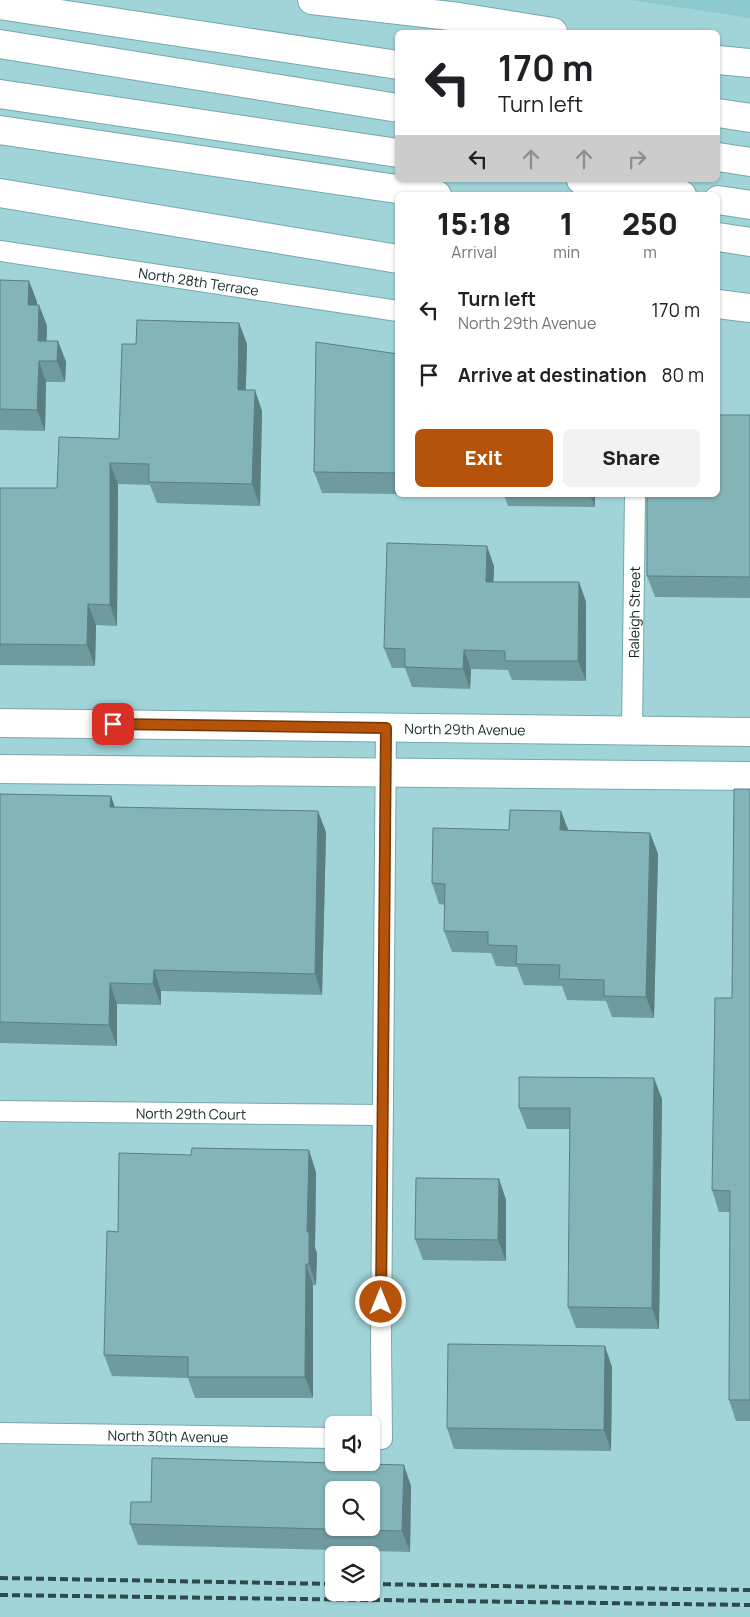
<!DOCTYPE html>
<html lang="en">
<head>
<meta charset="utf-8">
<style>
	:root { --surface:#fff; --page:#f2f2f2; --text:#202124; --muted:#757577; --accent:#b45309 }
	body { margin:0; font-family:Manrope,sans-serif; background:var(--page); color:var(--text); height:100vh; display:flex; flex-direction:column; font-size:19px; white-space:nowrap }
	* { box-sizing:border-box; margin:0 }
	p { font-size:16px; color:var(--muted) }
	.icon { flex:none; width:28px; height:28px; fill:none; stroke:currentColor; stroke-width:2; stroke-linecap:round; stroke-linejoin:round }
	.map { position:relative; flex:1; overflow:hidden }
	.sheet { position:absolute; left:395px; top:192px; width:325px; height:305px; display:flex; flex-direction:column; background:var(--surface); border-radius:8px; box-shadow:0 1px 4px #0004 }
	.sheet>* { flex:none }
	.banner { position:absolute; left:395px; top:30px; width:325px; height:152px; border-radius:8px; box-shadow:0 1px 4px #0004; background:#fff; color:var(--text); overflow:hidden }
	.buttons { position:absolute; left:325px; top:1416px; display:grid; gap:10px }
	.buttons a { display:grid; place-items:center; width:55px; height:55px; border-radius:8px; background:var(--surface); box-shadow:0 1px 4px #0004; font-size:25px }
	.pin { position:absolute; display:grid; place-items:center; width:42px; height:42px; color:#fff; margin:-21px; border-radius:10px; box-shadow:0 2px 8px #0006 }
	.me { position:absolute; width:55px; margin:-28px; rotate:0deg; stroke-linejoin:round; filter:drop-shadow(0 0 4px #0008) }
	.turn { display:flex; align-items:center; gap:18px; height:105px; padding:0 20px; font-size:22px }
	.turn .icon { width:65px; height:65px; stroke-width:2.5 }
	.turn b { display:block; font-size:35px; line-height:42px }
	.lanes { display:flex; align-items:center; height:48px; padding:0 20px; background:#0003; justify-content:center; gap:25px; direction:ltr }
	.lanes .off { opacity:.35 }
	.eta { display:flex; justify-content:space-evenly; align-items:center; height:85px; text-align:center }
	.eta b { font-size:30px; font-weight:800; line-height:35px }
	.cta { display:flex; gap:10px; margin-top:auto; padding:10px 20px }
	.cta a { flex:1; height:58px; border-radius:8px; background:var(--accent); color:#fff; font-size:20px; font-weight:800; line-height:58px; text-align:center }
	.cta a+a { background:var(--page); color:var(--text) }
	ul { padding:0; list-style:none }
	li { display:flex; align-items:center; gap:15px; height:65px; padding:0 20px }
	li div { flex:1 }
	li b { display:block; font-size:19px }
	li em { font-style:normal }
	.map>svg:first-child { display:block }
	.built { fill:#8dcacf }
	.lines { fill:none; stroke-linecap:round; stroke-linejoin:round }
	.street-casing { stroke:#76a8ac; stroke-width:22 }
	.secondary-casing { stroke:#76a8ac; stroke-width:30 }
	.highway-casing { stroke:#76a8ac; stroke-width:30 }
	.street { stroke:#fff; stroke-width:20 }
	.secondary { stroke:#fff; stroke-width:28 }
	.highway { stroke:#fff; stroke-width:28 }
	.rail { stroke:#2f4a4c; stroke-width:4; stroke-dasharray:8 4; stroke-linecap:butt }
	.wall { fill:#709b9e }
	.shaded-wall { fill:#5b7e81 }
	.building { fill:#82b4b8; stroke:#5b7e81; fill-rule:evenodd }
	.route-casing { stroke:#753606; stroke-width:12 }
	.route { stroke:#b45309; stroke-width:9 }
	.labels { text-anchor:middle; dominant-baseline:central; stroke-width:5; stroke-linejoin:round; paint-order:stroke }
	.street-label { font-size:14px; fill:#112627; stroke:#aee1e6 }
</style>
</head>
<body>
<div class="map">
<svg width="750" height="1617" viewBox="0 0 750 1617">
	<rect width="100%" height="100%" fill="#a1d4d9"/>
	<!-- built -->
	<polygon class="built" points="630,0 750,0 750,18"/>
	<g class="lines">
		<!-- street casing -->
		<g class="street-casing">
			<g id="street">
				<path id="s1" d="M0,251l398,60"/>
				<path id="s2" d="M632,730l3,-235"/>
				<path id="s3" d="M0,1111l382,4"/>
				<path id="s4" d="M0,1433l334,5"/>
				<polyline points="371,1439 382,1439 381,1341 386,728"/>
			</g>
		</g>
		<!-- secondary casing -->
		<g class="secondary-casing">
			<g id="secondary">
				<path id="s5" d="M0,723l750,9"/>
				<polyline points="0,769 750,776"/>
			</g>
		</g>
		<!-- highway casing -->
		<g class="highway-casing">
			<g id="highway">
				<polyline points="312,0 459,17 553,32"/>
				<polyline points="0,5 398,65"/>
				<polyline points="0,44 398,108"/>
				<polyline points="718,60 750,63"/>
				<polyline points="0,94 398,153"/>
				<polyline points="718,113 750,118"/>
				<polyline points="0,130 437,195"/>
				<polyline points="718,157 750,162"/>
				<polyline points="581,180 682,195"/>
				<polyline points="0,193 398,259"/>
				<polyline points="718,200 750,205"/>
				<polyline points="718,237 750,242"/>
				<polyline points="718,304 750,308"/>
			</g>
		</g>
		<!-- street -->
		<use href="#street" class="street"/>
		<!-- secondary -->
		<use href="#secondary" class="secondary"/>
		<!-- highway -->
		<use href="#highway" class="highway"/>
		<!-- rail -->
		<g class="rail">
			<polyline points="0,1578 334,1584"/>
			<polyline points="371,1584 750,1590"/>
			<polyline points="0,1595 750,1605"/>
		</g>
	</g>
	<!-- wall -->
	<g class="wall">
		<polygon points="0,280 29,281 37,302 37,305 39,305 47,326 46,341 58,341 66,362 65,382 46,382 45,431 0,430"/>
		<polygon points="239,323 247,344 246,390 262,411 260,506 157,503 150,485 118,484 117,626 96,625 95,666 0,665 0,488 57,488 119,439 136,344"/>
		<polygon points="398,354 398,494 322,493 314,472"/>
		<polygon points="750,415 750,598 655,597 647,576"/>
		<polygon points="504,495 595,495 595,507 508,506"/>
		<polygon points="494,566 493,582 579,582 586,602 586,681 512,680 508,670 471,669 470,689 412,687 405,668 392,668 384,648"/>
		<polygon points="750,789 750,1421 736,1421 729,1400 730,1212 719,1212 712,1190 732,998"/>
		<polygon points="0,794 111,796 115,807 326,832 322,995 161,991 161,1005 117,1004 117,1046 0,1043"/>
		<polygon points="561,811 568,831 650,833 658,854 654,1018 612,1017 606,1001 567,1000 562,986 524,985 517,967 496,966 491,953 452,952 444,931 445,905 439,904 432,883 509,830"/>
		<polygon points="662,1099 659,1329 576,1328 568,1307 570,1129 527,1129 519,1108"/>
		<polygon points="316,1172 315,1248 317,1253 316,1285 313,1285 313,1398 195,1398 188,1378 112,1376 104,1355 118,1232"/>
		<polygon points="499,1179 506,1200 506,1261 423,1260 415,1239"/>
		<polygon points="612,1367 611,1451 454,1449 447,1428"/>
		<polygon points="411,1486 410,1552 138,1545 130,1524 151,1502"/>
	</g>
	<!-- shaded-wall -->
	<g class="shaded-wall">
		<polygon points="29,281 37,302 36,326 28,305"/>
		<polygon points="39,305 47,326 46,362 38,341"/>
		<polygon points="239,323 247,344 245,411 238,390"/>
		<polygon points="58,341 66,362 65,382 57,361"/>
		<polygon points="39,361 46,382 45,431 37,410"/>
		<polygon points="255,390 262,411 260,506 252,484"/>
		<polygon points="110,463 118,484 117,626 110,605"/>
		<polygon points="590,495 595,495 595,507"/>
		<polygon points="487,546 494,566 493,602 486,582"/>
		<polygon points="579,582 586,602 586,681 578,661"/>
		<polygon points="88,604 96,625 95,666 87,645"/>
		<polygon points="464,650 471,669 470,689 463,669"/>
		<polygon points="111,796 118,817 110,807"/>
		<polygon points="318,811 326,832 322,995 315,974"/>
		<polygon points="561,811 569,832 560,830"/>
		<polygon points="650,833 658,854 654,1018 646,997"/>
		<polygon points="154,970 161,991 161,1005 153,984"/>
		<polygon points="110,983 117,1004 117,1046 109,1025"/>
		<polygon points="654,1078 662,1099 659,1329 652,1308"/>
		<polygon points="309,1150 316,1172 315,1248 317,1253 316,1285 309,1264 307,1232"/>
		<polygon points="499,1179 506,1200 506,1261 498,1240"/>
		<polygon points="306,1264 313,1285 313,1398 305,1377"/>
		<polygon points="605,1346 612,1367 611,1451 604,1430"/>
		<polygon points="404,1465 411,1486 410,1552 402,1531"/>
	</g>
	<!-- building -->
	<g class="building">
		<polygon points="0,280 29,281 28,305 39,305 38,341 58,341 57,361 39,361 37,410 0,409"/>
		<polygon points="137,320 239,323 238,390 255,390 252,484 149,482 149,464 110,463 110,605 88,604 87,645 0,644 0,488 57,488 59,437 119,439 122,344 136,344"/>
		<polygon points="316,342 398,354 398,473 314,472"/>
		<polygon points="718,415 750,415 750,577 647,576 647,495 718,495"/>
		<polygon points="387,543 487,546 486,582 579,582 578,661 505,661 505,651 464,650 463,669 405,667 405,649 384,648"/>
		<polygon points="734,789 750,789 750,1400 729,1400 730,1191 712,1190 715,998 732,998"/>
		<polygon points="0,794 111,796 110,807 318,811 315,974 154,970 153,984 110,983 109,1025 0,1022"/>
		<polygon points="510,810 561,811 560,830 650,833 646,997 604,996 604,980 559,979 560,965 516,964 517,946 488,945 488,932 444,931 445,884 432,883 433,828 509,830"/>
		<polygon points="519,1077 654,1078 652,1308 568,1307 570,1108 519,1108"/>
		<polygon points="192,1148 309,1150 307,1232 309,1232 309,1264 306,1264 305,1377 188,1377 188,1357 104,1355 107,1231 118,1232 119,1153 191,1155"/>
		<polygon points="416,1178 499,1179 498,1240 415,1239"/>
		<polygon points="448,1344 605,1346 604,1430 447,1428"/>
		<path d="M152,1458l252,7 -2,66 -272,-7 1,-22h20zM334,1490h37v38h-37z"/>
	</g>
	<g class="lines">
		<!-- route casing -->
		<g class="route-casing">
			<polyline id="route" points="113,724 386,728 381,1302"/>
		</g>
		<!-- route -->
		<use href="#route" class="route"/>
	</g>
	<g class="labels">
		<!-- street labels -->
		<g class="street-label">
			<text stroke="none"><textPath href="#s1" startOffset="201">North 28th Terrace</textPath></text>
			<text stroke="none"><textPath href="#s2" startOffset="118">Raleigh Street</textPath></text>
			<text stroke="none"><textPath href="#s5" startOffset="465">North 29th Avenue</textPath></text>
			<text stroke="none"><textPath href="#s3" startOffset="191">North 29th Court</textPath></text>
			<text stroke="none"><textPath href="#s4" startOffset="168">North 30th Avenue</textPath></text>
		</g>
	</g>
</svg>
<div class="buttons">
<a><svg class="icon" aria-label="sound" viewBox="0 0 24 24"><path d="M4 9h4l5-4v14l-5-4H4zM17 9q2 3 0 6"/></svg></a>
<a><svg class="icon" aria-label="search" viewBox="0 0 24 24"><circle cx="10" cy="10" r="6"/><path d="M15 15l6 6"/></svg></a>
<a><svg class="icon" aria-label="layers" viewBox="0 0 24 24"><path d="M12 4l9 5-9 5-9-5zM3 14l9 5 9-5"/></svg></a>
</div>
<div class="pin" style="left:113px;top:724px;background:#d93025"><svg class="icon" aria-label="arrive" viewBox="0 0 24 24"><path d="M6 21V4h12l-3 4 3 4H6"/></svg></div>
<svg class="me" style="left:381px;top:1302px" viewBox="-20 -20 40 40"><circle r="17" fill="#b45309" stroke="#fff" stroke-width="3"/><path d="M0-11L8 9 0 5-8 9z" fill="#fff"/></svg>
<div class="banner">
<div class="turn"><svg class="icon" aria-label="left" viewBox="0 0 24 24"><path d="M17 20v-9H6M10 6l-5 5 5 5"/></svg><div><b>170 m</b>Turn left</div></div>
<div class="lanes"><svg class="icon" aria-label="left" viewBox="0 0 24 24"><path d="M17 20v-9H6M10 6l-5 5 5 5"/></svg><svg class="icon off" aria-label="ahead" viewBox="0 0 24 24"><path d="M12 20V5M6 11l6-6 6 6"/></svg><svg class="icon off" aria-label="ahead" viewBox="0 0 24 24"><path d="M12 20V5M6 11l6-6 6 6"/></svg><svg class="icon off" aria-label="right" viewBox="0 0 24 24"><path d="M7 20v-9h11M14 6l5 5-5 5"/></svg></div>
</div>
<section class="sheet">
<div class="eta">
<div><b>15:18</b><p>Arrival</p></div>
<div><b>1</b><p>min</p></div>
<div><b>250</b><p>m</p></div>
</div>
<ul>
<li><svg class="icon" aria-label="left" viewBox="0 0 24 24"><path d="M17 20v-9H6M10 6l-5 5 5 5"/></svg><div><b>Turn left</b><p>North 29th Avenue</p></div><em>170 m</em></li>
<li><svg class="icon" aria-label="arrive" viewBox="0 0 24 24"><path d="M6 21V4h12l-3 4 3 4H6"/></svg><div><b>Arrive at destination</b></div><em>80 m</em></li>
</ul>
<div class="cta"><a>Exit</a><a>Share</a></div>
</section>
</div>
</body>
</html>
